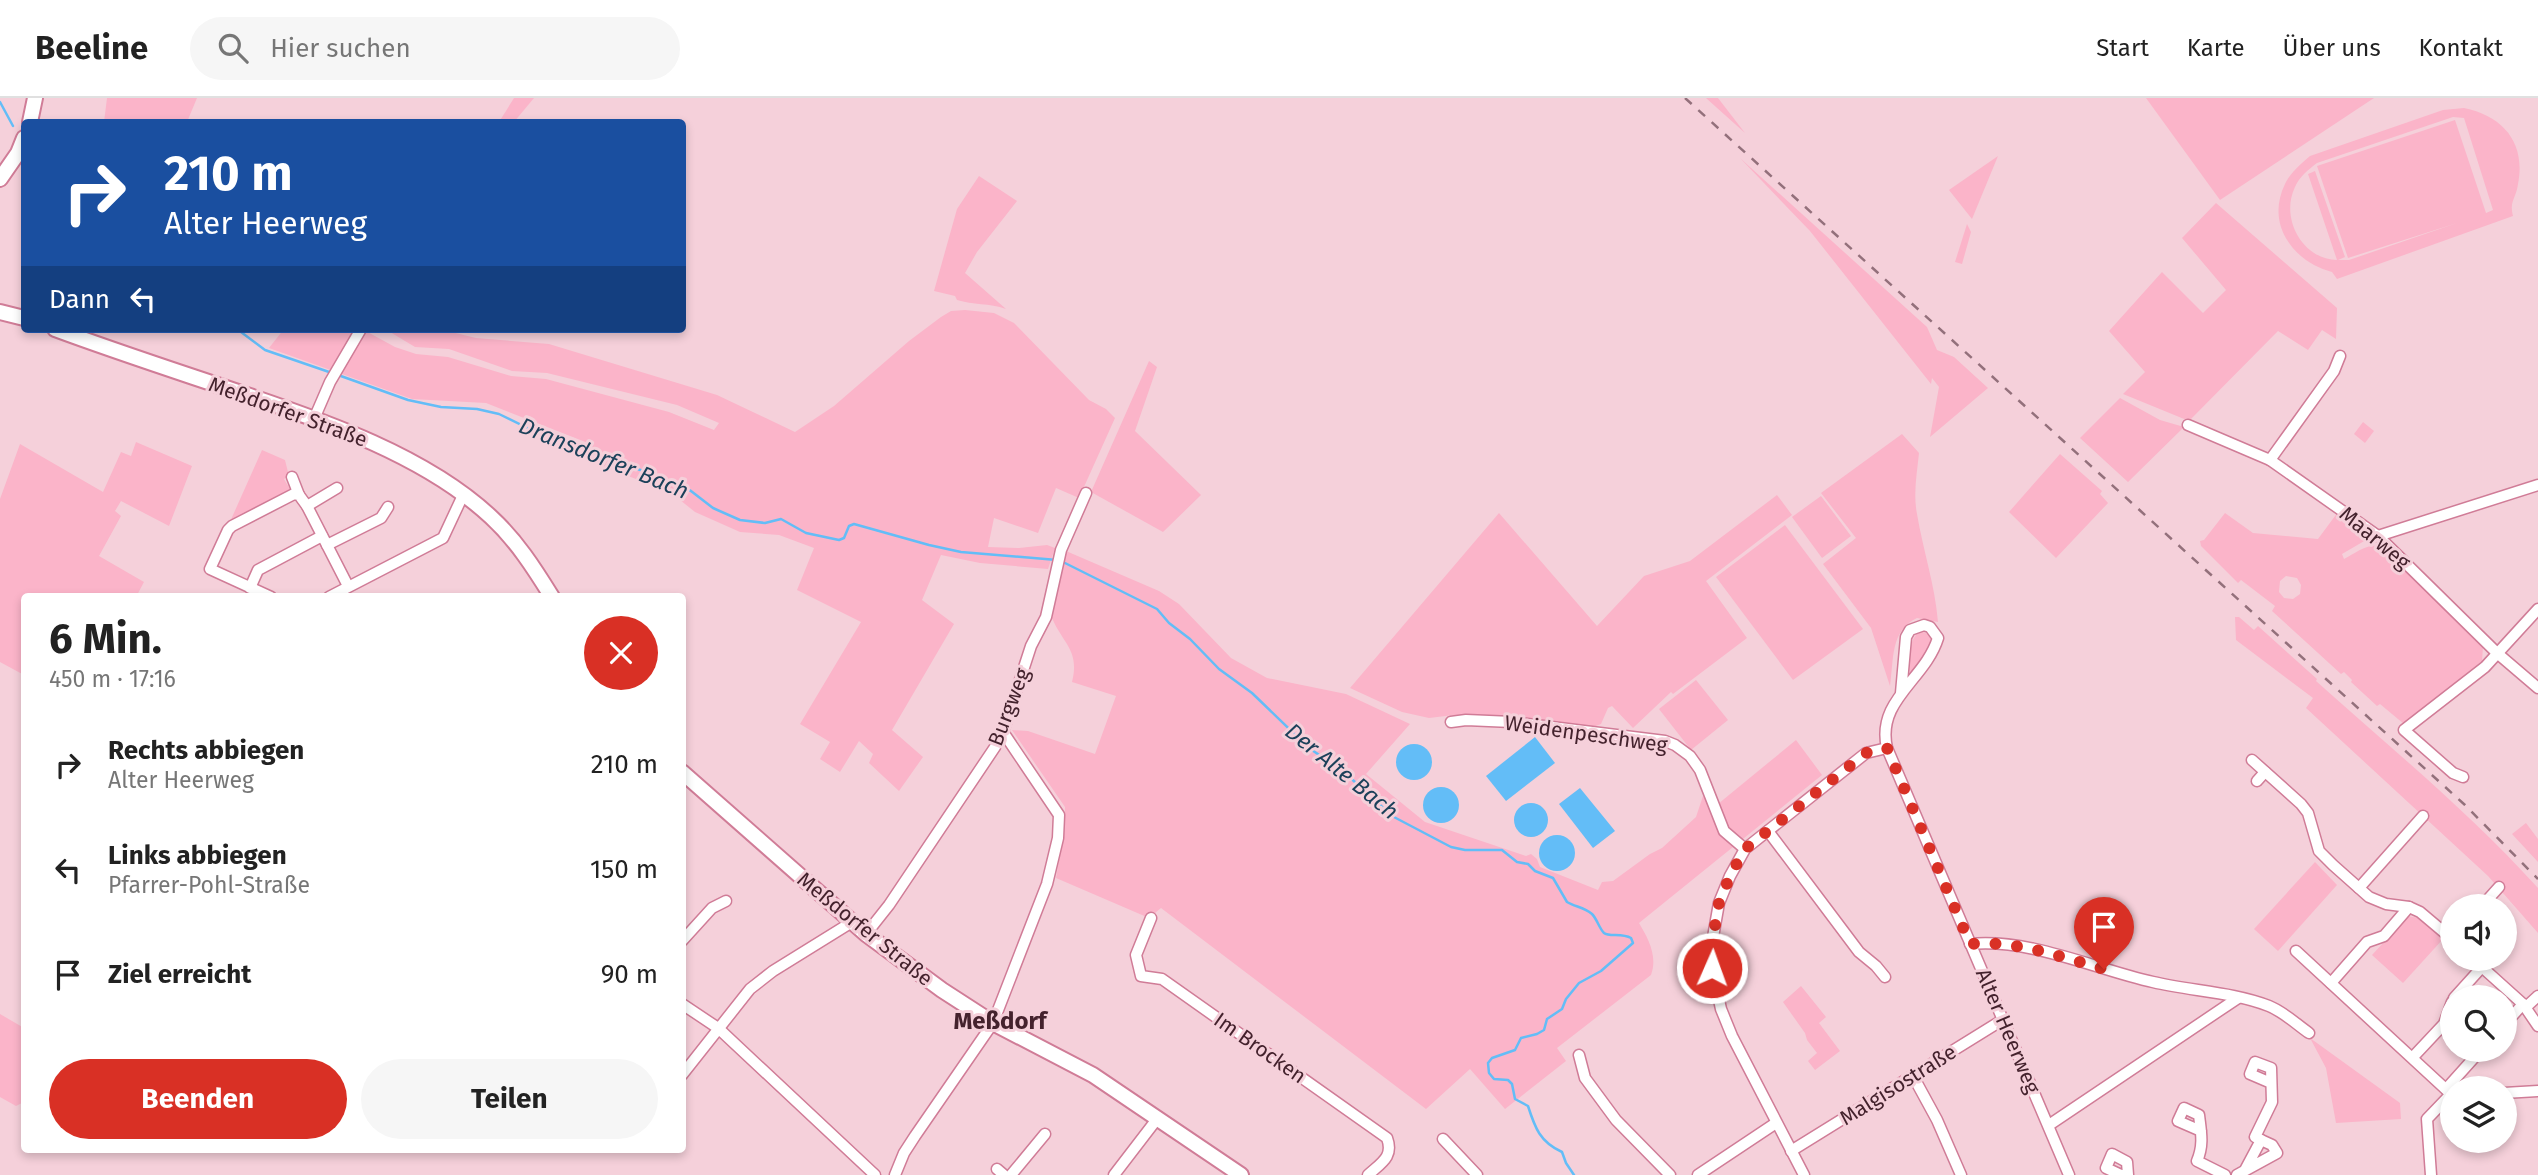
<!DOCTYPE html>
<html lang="de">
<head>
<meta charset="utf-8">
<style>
	:root { --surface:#fff; --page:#f6f6f6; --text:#222; --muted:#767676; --line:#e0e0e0; --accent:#d93025 }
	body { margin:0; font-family:"Fira Sans",sans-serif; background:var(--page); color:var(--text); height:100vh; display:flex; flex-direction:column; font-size:26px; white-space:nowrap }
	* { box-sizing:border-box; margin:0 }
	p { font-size:23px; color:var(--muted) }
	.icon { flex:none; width:38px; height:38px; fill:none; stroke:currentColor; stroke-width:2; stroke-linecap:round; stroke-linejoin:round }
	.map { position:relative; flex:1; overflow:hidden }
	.drawer { position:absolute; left:21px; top:495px; width:665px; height:560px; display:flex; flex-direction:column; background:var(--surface); border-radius:7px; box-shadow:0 4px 10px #0003 }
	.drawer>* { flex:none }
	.banner { position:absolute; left:21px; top:21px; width:665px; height:214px; border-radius:7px; box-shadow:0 4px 10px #0003; background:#1a4fa0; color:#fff; overflow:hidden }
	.fabs { position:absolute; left:2440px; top:796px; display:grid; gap:14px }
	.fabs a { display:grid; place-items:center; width:77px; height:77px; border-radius:50%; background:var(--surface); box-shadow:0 4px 10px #0003; font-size:35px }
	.pin { position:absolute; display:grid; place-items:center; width:60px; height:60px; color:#fff; margin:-72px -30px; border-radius:50% 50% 50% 0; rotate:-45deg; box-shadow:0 0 7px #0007 }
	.pin .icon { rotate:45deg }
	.me { position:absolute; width:77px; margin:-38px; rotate:2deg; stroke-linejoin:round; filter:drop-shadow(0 0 5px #0008) }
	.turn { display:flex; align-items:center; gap:24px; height:147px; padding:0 28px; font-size:32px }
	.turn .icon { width:91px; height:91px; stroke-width:2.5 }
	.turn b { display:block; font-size:49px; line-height:60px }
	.then { display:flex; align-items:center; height:66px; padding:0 28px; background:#0003; gap:14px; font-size:26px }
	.round { display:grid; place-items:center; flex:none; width:74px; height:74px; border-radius:37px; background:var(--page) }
	.summary { display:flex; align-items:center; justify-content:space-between; height:119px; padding:0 28px }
	h1 { font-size:42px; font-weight:700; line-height:52px }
	.primary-button { display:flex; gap:14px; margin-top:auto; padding:14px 28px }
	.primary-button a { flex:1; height:80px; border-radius:42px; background:var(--accent); color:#fff; font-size:28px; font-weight:700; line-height:80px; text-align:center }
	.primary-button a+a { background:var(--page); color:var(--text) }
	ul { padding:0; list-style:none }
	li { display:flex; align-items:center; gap:21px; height:105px; padding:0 28px }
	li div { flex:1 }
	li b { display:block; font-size:26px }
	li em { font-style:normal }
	header { display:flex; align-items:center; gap:42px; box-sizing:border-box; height:98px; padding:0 35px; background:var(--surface); border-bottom:2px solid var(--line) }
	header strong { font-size:33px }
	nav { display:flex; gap:38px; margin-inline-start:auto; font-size:24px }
	.search { width:490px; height:63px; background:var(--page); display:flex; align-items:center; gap:18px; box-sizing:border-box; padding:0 24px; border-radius:38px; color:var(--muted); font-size:26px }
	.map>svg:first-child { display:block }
	.green { fill:#fbb4c9; fill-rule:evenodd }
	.water { fill:#63bdf7 }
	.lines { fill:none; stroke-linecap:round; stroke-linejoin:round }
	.stream { stroke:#63bdf7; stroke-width:2.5 }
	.street-casing { stroke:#d07c97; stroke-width:13 }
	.secondary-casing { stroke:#d07c97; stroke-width:18 }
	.street { stroke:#fff; stroke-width:10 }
	.secondary { stroke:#fff; stroke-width:14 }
	.rail { stroke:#93707b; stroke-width:2.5; stroke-dasharray:9 9; stroke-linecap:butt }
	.route { stroke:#d93025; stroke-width:12; stroke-dasharray:0 21.6 }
	.labels { text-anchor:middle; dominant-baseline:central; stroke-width:6; stroke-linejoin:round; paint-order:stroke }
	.street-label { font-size:21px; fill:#44222d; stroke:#f5d0da }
	.water-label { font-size:23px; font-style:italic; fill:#1c415a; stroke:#f5d0da }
	.quarter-label { font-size:24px; font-weight:bold; fill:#44222d; stroke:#f5d0da }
</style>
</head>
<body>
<header>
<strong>Beeline</strong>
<div class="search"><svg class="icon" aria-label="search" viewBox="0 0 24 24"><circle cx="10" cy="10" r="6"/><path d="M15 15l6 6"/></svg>Hier suchen</div>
<nav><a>Start</a><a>Karte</a><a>Über uns</a><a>Kontakt</a></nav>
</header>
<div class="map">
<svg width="2538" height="1077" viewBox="0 0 2538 1077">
	<rect width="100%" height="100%" fill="#f5d0da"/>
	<!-- green -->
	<g class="green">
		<polygon points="107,0 197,0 187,24 104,24"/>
		<polygon points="514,0 534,0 514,24 499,24"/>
		<polygon points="1706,0 1718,0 1745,35"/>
		<polygon points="2146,0 2374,0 2220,102"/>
		<path d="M2464,10c40,8 62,36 54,76 -2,15 -9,17 -5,32l-176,63 -5,-7c-38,-10 -67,-47 -47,-88 5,-11 16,-20 25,-28l133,-46zM2453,19l11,1 29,92 -7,3 -31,-93 -138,46 31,92 109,-35 -108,37h-11l7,-3 -30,-86 -7,3 29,86c-35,-1 -57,-42 -42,-73 5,-11 13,-17 22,-24z"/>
		<polygon points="1998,58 1972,121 1949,92"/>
		<polygon points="1740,60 1927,229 1937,252 1954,259 1988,290 1930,339 1939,289 1932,280 1931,286 1810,133"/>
		<path d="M979,78l38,25 -40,51 -12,21 41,36c-17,-6 -33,-4 -49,-9l-2,-4 -21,-5 23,-82z"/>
		<polygon points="2216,105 2337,210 2336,241 2322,232 2308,252 2278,233 2189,323 2123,296 2145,274 2109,233 2162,174 2203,215 2226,192 2182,140"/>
		<polygon points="1967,126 1971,134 1962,166 1955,164"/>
		<polygon points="965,212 994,215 1014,225 1089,302 1106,311 1115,320 1079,400 1056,390 1038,435 994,420 988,449 1019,450 1047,447 1055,450 1048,471 980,465 941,457 922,502 954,526 892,632 923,659 899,693 869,665 873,656 859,643 840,674 820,661 830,644 800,626 861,524 797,492 814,450 779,437 740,434 695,414 670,394 581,360 588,345 486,305 412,301 269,250 284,231 362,231 395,249 416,256 448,259 511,278 546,281 669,314 714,332 719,325 677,307 547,275 512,273 449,251 415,249 385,231 439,231 476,240 549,246 717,297 795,334 834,308 909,243 941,219 951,213"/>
		<polygon points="1149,263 1157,269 1135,333 1201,397 1163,434 1091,394"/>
		<polygon points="2120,300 2160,322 2184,329 2128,384 2080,340"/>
		<polygon points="2363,324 2374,333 2365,345 2354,336"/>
		<path d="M1902,336l17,19c-2,20 -6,41 -2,61 6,36 18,71 21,108l-21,-4c-27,13 -23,41 -27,68l-19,-58 -48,-64 33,-26 -35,-45z"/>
		<polygon points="136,344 192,368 169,428 121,403 115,413 121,418 99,458 144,484 136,499 24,499 24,577 0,564 0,401 20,346 103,394 121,354 131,358"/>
		<polygon points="262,352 285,362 289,378 284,381 290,391 229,426"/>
		<polygon points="2060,356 2102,393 2100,396 2108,405 2056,460 2009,414"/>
		<polygon points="1777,397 1792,417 1706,483 1747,540 1673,596 1671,594 1633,630 1612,608 1608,610 1601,626 1591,630 1509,620 1454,617 1429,620 1402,614 1350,590 1499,415 1597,528 1644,478 1690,463"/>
		<polygon points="1821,398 1851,438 1822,460 1792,419"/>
		<path d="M2338,414l28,20v8l-24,14 2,5c12,-6 24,-17 37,-12l102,100 -1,14 -78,63 -24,-20 -3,2 -26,-24 1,-2 -8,-8 -3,2 -69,-63 3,-5 -34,-26 -3,3 -37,-37 -1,-5 4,-1 21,-27 28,20 65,6zM2286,478l11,2 4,7 -1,9 -7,5 -9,-1 -5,-6 1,-11z"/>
		<polygon points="1785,427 1863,531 1793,582 1716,479"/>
		<path d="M1066,453l93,40 20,13 52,54 36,20 79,16 64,30 -44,50 59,48 101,34 5,-2 6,5 3,8 58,23 4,-8 11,-1 37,-27 12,-6 34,-31 7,-21 15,8 78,-64 26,35 -183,148c9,15 19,33 12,52l-94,73 9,13 -61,48 -35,-40 -44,40 -265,-201 -12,10 -93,-40 9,-53v-18l-53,-77 16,1 67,23 21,-58 -44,-14c8,-32 -9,-38 -20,-64l10,-48h-4z"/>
		<path d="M2235,519h4l15,13 4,-4 59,53 -1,2c75,67 154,132 222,207v45l-50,-57 -182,-168 7,-10 -77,-58z"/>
		<path d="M1921,533l9,4 2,8 -19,32 -3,1c-2,-13 -2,-39 11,-45z"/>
		<polygon points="1696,582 1728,622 1691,652 1659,611"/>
		<polygon points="2526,725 2538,741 2538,764 2512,736"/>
		<polygon points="2315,764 2337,787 2278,853 2254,831"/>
		<polygon points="2408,818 2418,820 2443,841 2403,885 2372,857"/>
		<polygon points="1801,888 1826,919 1819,925 1840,953 1815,972 1808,963 1817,955 1807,942 1805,935 1783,904"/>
		<polygon points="0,916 24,930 24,1004 16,1008 0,999"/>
		<polygon points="2310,940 2400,1005 2401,1021 2336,1025 2326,970"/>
	</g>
	<!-- water -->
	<g class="water">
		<polygon points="1535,639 1555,665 1506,703 1486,678"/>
		<circle cx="1414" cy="664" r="18"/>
		<circle cx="1441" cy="707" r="18"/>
		<polygon points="1580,690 1615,733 1593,750 1559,706"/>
		<circle cx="1531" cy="722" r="17"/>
		<circle cx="1557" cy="755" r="18"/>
	</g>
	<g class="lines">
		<!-- stream -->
		<g class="stream">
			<polyline points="0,4 13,28"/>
			<polyline points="237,231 265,252 332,275"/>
			<polyline points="338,277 408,302 441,309 477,311 499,316 550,341 652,376 691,393 713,410 740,422 765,425 781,421 806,435 839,442 844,440 849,428 854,426 929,447 961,454 1057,462"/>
			<path d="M1063,464l94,47 12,14 21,16 29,30 33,24 57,55 35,24 48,44 59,31 14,3h37l15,12 11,2 7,7 18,7 14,24c8,5 17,5 25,12 5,5 7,14 12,19 5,4 18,0 27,5l2,5 -32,28 -22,12 -13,16 -4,10 -15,10 -3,11 -7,4 -16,4 -6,12 -23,8 -4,5 1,10 5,6 14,1 4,4 3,15 13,7c7,22 12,36 34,46l4,11 8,12"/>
		</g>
		<!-- street casing -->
		<g class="street-casing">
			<g id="street">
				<polyline points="314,321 330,284 361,231"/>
				<polyline points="2188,327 2270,362 2378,438 2497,555 2538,590"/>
				<polyline points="2270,362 2334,273 2340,258"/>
				<polyline points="292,379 299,397"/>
				<polyline points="307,408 337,390"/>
				<polyline points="2378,438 2538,387"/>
				<polyline points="327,447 381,420 388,409"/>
				<polyline points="250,490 258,472 322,438"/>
				<polyline points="271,499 210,471 228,432 232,428 294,396 299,397 307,408 348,488"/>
				<polyline points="329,499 443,440 464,395"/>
				<path d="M1901,595l5,-56 4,-7 14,-5 6,2 8,11c-13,42 -62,62 -51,110l182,427"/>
				<polyline points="1451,624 1466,622 1512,624 1665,643 1675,647 1690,658 1700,672 1724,733 1745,751"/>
				<polyline points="2252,662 2301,706 2308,715 2319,753 2333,767 2369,799 2386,806 2409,809 2420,814 2452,841"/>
				<polyline points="2463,679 2453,675 2404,632 2485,569 2538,511"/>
				<polyline points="2257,683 2265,674"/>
				<polyline points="1768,733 1859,854 1876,868 1885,879"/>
				<polyline points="2359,790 2423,718"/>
				<polyline points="2482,808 2499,789"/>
				<path d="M1151,820l-15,37 5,21 21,3 225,159c7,19 -6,25 -19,37"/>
				<polyline points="866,836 889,807 995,649 1003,634 1031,548 1046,519 1061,452 1086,395"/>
				<polyline points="682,843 712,810 726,803"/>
				<path d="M1970,846c60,-6 125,25 183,38 38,9 80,10 116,24 15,6 27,18 40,27"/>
				<polyline points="2296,853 2452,997"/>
				<polyline points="2473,861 2523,906 2538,928"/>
				<polyline points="2331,885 2367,844 2384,838 2409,809"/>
				<polyline points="2454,900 2482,869"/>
				<polyline points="682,906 718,930 875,1077"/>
				<polyline points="2526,909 2538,898"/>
				<polyline points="2504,927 2523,906"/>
				<polyline points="1579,957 1585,980 1616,1022 1670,1077"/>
				<polyline points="2413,959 2444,926 2452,904"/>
				<polyline points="682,977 750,891 773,873 852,824"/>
				<polyline points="1913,978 1937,1022 1961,1077"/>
				<polyline points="2446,991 2481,952"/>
				<polyline points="2504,995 2538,993"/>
				<polyline points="2049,1027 2238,900"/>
				<path d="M2201,1033l-23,-10 6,-13 15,7c2,17 5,30 -2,46l28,14"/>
				<polyline points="1443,1041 1477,1077"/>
				<polyline points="2261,1042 2255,1039 2272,1004 2271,970 2255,964 2250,976 2271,985"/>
				<polyline points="1791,1053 2004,921"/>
				<polyline points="997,1071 1004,1077"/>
				<polyline points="895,1077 904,1055 915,1038 993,925 1047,786 1058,740 1059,717 1003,634"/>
				<polyline points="1011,1077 1045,1036"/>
				<polyline points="1114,1077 1157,1021"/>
				<polyline points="1698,1077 1776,1025"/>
				<polyline points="1804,1077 1732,938 1721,911 1712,870 1713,839 1719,805 1730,778 1745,751 1866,655 1887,650"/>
				<polyline points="2121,1077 2106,1070 2112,1056 2127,1064 2128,1077"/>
				<polyline points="2237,1077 2277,1055 2272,1047 2261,1042 2245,1072"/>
				<polyline points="2431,1077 2427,1021 2451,996"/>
			</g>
		</g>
		<!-- secondary casing -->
		<g class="secondary-casing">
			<g id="secondary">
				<polyline points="30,24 35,0"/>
				<polyline points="0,81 18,55 24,40"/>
				<polyline points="0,214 24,220"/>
				<path d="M55,231c62,23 124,43 186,64 83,28 185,63 250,124 25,23 43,51 61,80"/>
				<polyline points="682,674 866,836 942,892 993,925 1093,977 1241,1077"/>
			</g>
		</g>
		<!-- street -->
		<use href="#street" class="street"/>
		<!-- secondary -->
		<use href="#secondary" class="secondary"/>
		<!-- rail -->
		<polyline class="rail" points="1685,0 2465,707 2538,781"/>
	</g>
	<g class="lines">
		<!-- route -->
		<path class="route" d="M1712,870l1,-31 6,-34 11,-27 15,-27 121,-96 21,-5 83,196c46,-4 90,13 134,25"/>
	</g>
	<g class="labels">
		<!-- street labels -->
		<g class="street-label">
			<text transform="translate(288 314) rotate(20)">Meßdorfer Straße</text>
			<text transform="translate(2375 440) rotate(40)">Maarweg</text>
			<text transform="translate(1009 609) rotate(-69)">Burgweg</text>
			<text transform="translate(1586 636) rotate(8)">Weidenpeschweg</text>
			<text transform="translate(865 831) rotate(39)">Meßdorfer Straße</text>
			<text transform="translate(2008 933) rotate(67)">Alter Heerweg</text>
			<text transform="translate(1260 950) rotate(35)">Im Brocken</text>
			<text transform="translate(1898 987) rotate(-32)">Malgisostraße</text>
		</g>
		<!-- water labels -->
		<g class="water-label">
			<text transform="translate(604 360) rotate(22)">Dransdorfer Bach</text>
			<text transform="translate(1342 673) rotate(39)">Der Alte Bach</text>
		</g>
		<!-- quarter labels -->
		<g class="quarter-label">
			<text x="1000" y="923">Meßdorf</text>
		</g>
	</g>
</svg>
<div class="fabs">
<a><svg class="icon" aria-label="sound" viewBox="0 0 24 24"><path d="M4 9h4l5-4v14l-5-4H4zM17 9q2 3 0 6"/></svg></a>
<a><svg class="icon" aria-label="search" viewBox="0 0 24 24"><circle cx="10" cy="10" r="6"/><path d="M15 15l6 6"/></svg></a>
<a><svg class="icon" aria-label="layers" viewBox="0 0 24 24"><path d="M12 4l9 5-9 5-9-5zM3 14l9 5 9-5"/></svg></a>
</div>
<div class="pin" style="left:2104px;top:871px;background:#d93025"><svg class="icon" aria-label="arrive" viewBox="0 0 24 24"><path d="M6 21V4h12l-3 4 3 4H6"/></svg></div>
<svg class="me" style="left:1712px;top:870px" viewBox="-20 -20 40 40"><circle r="17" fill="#d93025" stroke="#fff" stroke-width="3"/><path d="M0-11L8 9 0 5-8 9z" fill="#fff"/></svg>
<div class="banner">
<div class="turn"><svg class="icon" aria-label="right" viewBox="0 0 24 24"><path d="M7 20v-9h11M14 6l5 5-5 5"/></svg><div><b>210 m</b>Alter Heerweg</div></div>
<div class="then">Dann<svg class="icon" aria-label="left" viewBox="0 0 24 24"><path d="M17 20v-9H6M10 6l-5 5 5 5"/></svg></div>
</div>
<section class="drawer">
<div class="summary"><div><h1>6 Min.</h1><p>450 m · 17:16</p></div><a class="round" style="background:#d93025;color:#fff"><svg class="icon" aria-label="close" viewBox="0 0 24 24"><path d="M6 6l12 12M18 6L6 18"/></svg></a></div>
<ul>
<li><svg class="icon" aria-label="right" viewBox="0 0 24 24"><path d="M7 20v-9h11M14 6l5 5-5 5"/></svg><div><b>Rechts abbiegen</b><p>Alter Heerweg</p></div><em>210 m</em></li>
<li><svg class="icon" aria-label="left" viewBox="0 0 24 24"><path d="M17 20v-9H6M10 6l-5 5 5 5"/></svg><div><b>Links abbiegen</b><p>Pfarrer-Pohl-Straße</p></div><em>150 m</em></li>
<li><svg class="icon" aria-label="arrive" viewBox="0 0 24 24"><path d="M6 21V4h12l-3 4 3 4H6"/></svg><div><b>Ziel erreicht</b></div><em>90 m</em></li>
</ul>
<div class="primary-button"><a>Beenden</a><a>Teilen</a></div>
</section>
</div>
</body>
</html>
